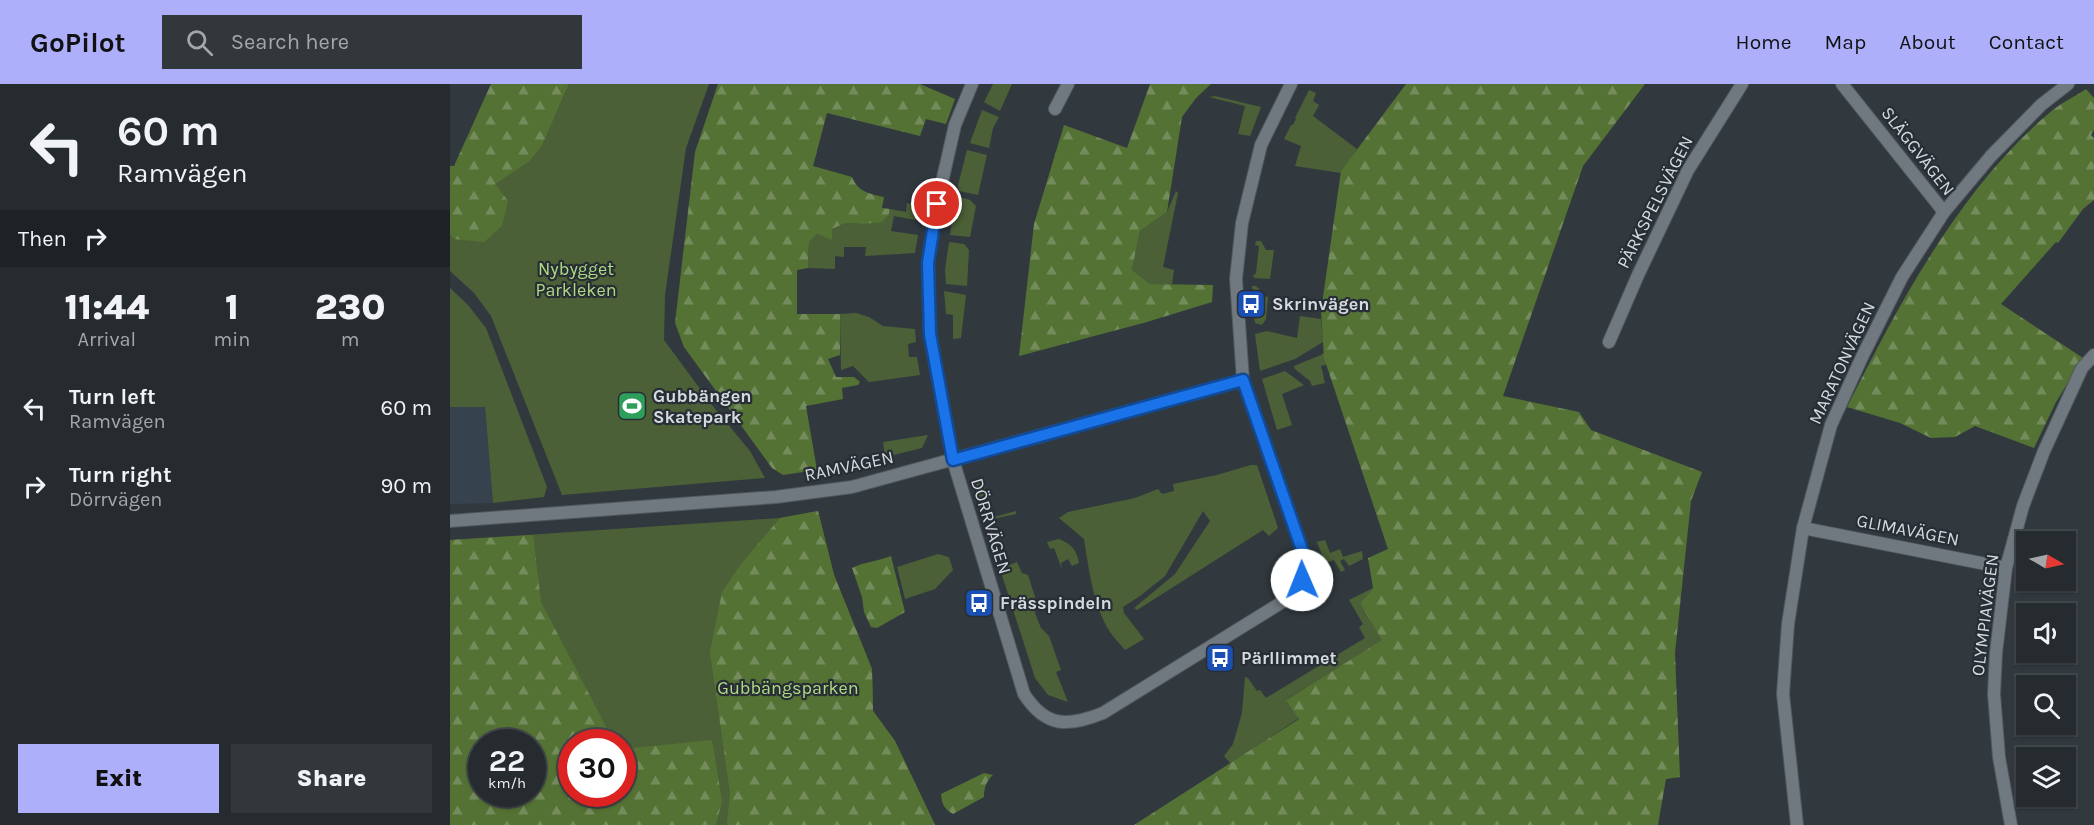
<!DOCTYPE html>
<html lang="en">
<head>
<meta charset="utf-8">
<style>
	:root { --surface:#252b2f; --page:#31373b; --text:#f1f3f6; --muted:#a3a7aa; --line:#42474b; --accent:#adaffb }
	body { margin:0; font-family:Karla,sans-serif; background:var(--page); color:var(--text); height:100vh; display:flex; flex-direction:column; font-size:22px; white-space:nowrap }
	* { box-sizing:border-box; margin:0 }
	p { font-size:20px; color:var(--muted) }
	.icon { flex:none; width:33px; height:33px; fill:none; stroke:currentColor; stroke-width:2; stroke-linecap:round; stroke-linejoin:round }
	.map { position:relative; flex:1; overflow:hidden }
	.sheet { display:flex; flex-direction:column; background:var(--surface); width:450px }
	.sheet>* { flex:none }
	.hud { background:#252b2f; color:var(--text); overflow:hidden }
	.needle { width:39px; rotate:99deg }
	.tools { position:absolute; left:1566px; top:447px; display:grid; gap:12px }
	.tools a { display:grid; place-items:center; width:60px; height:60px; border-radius:0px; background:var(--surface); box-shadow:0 2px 4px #0004,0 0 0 2px var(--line); font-size:30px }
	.speed { position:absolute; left:18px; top:645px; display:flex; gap:12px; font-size:30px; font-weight:700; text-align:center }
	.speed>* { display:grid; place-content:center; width:78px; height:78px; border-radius:50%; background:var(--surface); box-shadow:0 2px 4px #0004,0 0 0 2px var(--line); line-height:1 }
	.speed small { font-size:15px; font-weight:400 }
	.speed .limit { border:9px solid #d22; background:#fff; color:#111 }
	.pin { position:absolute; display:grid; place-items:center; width:51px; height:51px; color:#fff; margin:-26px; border:3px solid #fff; border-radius:50%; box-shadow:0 2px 6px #0007 }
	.me { position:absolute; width:66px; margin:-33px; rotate:359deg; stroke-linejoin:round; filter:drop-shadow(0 0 4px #0008) }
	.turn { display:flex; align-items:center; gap:21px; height:126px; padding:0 18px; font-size:27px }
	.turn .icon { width:78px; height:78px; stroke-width:2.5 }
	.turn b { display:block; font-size:42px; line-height:51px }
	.then { display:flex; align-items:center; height:57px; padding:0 18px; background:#0003; gap:12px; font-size:22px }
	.eta { display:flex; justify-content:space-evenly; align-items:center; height:102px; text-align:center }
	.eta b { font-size:36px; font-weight:800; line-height:42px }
	.action { display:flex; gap:12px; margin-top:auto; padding:12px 18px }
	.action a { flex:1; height:69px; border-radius:0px; background:var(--accent); color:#111; font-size:24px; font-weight:800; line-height:69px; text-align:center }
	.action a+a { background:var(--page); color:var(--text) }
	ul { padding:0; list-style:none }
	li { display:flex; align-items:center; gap:18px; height:78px; padding:0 18px }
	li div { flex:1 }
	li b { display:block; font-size:22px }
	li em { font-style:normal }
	header { display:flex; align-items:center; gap:36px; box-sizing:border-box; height:84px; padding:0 30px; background:var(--accent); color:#111 }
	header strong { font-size:28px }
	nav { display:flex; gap:33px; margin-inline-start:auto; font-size:21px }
	.search { width:420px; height:54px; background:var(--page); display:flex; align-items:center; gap:15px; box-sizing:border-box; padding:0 21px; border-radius:0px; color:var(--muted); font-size:22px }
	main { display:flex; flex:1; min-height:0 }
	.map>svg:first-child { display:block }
	.built { fill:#36424d }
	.green { fill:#4c6037; fill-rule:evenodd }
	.forest { fill:url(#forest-firs); fill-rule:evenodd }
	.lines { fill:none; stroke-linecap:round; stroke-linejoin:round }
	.minor-casing { stroke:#51585d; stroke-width:14 }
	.minor { stroke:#717980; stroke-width:12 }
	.route-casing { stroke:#114b97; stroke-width:15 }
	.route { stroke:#1a73e8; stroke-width:10 }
	.labels { text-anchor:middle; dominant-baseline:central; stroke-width:4.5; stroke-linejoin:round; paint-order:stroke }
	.street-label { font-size:18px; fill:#d5dade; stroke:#282e35 }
	.park-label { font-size:18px; fill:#afdb82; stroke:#282e35 }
	.poi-label { font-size:18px; font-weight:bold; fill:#d5dade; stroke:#282e35; text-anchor:start }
</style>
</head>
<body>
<header>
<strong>GoPilot</strong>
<div class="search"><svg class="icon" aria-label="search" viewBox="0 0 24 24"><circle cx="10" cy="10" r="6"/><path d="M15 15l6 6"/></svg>Search here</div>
<nav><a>Home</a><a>Map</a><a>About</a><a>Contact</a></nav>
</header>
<main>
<section class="sheet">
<div class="hud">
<div class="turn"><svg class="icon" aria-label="left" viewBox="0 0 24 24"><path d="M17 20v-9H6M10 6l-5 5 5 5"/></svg><div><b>60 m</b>Ramvägen</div></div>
<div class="then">Then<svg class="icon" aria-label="right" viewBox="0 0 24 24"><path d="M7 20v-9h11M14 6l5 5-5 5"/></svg></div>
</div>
<div class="eta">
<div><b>11:44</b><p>Arrival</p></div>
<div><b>1</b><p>min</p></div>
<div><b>230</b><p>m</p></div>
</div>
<ul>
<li><svg class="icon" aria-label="left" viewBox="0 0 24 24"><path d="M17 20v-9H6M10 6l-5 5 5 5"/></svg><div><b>Turn left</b><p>Ramvägen</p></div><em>60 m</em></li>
<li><svg class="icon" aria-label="right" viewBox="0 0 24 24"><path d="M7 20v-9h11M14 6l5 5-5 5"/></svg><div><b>Turn right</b><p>Dörrvägen</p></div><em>90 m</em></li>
</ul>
<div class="action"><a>Exit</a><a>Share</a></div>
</section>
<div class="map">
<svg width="1644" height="741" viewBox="0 0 1644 741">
	<defs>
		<pattern id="forest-firs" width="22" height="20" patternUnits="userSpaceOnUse" patternTransform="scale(1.5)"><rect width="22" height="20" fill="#547234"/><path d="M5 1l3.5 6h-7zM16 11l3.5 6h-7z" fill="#748c5b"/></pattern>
	</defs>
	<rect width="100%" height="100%" fill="#31393f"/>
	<!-- built -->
	<polygon class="built" points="0,323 35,323 43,419 0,420"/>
	<!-- green -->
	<g class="green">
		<polygon points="119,0 259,0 236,64 215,211 214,256 262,321 300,367 315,394 112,411 41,232 24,209 0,187 0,151 4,155 44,100 80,77 92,62"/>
		<polygon points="543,0 562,0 550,27 534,18"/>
		<polygon points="859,6 866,9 863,17 869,21 863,32 907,65 891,89 845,82 851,62 834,55 841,41 843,41 846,35 845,34"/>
		<polygon points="765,12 811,23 800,52 788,50 795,22 759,13"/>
		<polygon points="532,26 549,33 543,44 539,64 520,59"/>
		<polygon points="517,66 537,71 528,111 509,107 508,101"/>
		<polygon points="726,107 728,109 713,183 724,186 722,200 700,200 682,186 690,147 717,128"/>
		<polygon points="506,112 520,116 526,122 520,153 500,151"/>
		<polygon points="457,119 473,122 471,137 444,132 441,147 468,151 465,169 415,172 416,163 394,163 394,173 385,172 385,185 358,184 359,158 367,150 382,155 382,145 396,139 413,140 439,130 440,125 456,128"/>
		<polygon points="806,157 811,157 816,166 824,166 820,195 805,194 803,192 806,189 809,162 805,161"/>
		<polygon points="499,158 514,160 519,166 517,202 496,200 495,186"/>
		<polygon points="802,202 806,202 810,206 810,212 818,213 816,235 812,241 805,239 802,217 805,216 805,206 802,205"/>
		<polygon points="0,204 18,221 36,244 97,403 94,413 43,419 35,323 0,323"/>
		<polygon points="494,207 516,211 511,254 503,255 503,231 496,230"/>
		<polygon points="406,229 419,233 433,242 465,245 466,258 458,260 459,273 467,273 470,291 419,298 403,282 391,286 390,230"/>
		<polygon points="850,232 871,235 873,258 845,275 810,287 805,250 817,247 847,254"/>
		<polygon points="886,259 892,276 871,282 875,299 862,302 860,297 845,285 844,282 871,271"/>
		<polygon points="835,287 854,301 832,310 842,341 827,346 812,295"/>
		<polygon points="478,351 472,364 435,373 433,358"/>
		<path d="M801,381h6l21,63 -9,8 -6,-6 -126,80 -3,-2 41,-34 35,-53 -7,-10 -38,65 -25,20 -17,11 1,6 20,26 -19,11c-5,-6 -11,-12 -15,-18 -17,-27 -21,-62 -26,-93l-25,-21 9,-6 67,-14 23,-9 4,5 12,-3 -1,-7 44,-9z"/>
		<path d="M527,397h6l11,36 22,-6v3l-32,7c-3,-12 -12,-28 -7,-40z"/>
		<path d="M368,427l16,64 38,94 1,42 22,30 40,84h-485v-285l330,-22zM32,658h50v52h-50zM122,658h50v52h-50z"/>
		<path d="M609,455c12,5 18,11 20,24l-7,3 -4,-7 -7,4 1,6 -8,-21 -4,1 -3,-7z"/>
		<polygon points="875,456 880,469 890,465 893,473 912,467 913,475 899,482 894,475 890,477 895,486 891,488 884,476 875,479 867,458"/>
		<polygon points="488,470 499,473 503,486 485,505 455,515 447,483"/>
		<polygon points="567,478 572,489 578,491 587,519 585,529 591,544 599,552 611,586 606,588 618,618 598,611 585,594 550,485"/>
		<polygon points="923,504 910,519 933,556 837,615 849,634 781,680 774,672 783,660 792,629 795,593 798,594 807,607 810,606 816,614 915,554 909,543 913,540 899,516"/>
	</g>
	<!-- forest -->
	<g class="forest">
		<polygon points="41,0 119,0 92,62 80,77 45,100 58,117 52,142 34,158 4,155 0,151 0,82 4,82"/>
		<path d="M268,0h202l35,15 -9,25 -20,-5 -6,17 -93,-23 -14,53 39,11c6,15 18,17 32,20l-2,11 8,1 -1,5 -7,8 -19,2 -17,-1 -14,6v11l-15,-6 -8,8 -1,26 -11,2v44h43v41l-12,4 8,18h18l6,5 -2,3 -16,3 1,11 -37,7 11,64 -34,5 -11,-7 -88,-121 -9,-24 20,-171z"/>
		<polygon points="700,0 761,0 746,14 732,33 717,128 690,147 682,186 700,200 763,201 762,218 697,238 569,272 584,140 614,41 677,64"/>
		<polygon points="956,0 1195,0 1133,82 1053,312 1129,328 1141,346 1252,388 1241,417 1225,569 1230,693 1216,695 1208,741 684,741 849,635 836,616 932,556 910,519 923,504 918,474 938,465 874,274 871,227 891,87"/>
		<path d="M1636,5l8,9v32l-3,5 3,3v62l-11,9 -25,34 -2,-1 -55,62 82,54 -27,44 -22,46 -59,-22 -20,11 -24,1 -31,-15 -53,-16c52,-103 112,-217 201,-293 11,-10 26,-17 38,-25z"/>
		<polygon points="368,427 384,491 422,585 423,627 445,657 485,741 277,741 280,709 260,568 272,508 291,480 330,434"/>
		<path d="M83,451l8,67 73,140h-42v52h50l1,-45 89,-9 10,61 -6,24h-266v-285zM32,658h50v52h-50z"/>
		<path d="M441,472l14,56 -28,16 -6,-1 -7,-15 -2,-15 -10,-29c12,-6 26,-7 39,-12z"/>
		<path d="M534,689l9,2c-7,6 -9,13 -9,22l-31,17c-9,-5 -11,-10 -12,-20z"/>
	</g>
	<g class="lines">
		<!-- minor casing -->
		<g class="minor-casing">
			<g id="minor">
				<path d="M522,0l-17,41 -18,79 -9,59 2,71 23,126 71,234c22,34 44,33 79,19l189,-117c10,-11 11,-21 14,-35l-63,-181 -7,-101 6,-56 19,-78 30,-61"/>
				<polyline points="1392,0 1494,128"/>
				<polyline points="605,25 618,0"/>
				<polyline points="1159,258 1188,191 1238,86 1292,0"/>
				<polyline points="0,437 326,413 402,403 793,296"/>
				<polyline points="1353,444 1556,484"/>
				<polyline points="1347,741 1333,610 1338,540 1353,444 1381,341 1412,273 1452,193 1494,128 1541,72 1591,21 1618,0"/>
				<polyline points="1561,741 1549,673 1544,610 1546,569 1556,484 1573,422 1594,367 1632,284 1644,271"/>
			</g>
		</g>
		<!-- minor -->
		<use href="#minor" class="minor"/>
	</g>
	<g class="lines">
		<!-- route casing -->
		<g class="route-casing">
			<polyline id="route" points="487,120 478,179 480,250 503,376 793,296 856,477 852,496"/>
		</g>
		<!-- route -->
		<use href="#route" class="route"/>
	</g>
	<!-- icons -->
	<defs>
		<g id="bus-square" transform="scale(1.5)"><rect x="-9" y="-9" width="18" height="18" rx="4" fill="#1a4fb4" stroke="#282e35"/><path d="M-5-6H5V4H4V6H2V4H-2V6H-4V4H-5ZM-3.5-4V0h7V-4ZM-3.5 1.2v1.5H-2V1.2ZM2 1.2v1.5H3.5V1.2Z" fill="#fff"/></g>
		<g id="stadium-square" transform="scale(1.5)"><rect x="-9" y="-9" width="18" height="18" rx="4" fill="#2e9e5b" stroke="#282e35"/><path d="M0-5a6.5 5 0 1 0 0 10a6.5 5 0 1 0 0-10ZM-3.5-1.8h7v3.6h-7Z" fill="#fff"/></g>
	</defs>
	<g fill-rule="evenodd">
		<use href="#bus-square" x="801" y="220"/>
		<use href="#stadium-square" x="182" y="322"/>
		<use href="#bus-square" x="529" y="519"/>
		<use href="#bus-square" x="770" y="574"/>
	</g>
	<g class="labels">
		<!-- street labels -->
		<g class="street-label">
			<text transform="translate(1468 67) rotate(52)">SLÄGGVÄGEN</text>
			<text transform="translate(1205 118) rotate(-63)">PÄRKSPELSVÄGEN</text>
			<text transform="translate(1392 279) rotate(-65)">MARATONVÄGEN</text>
			<text transform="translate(399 382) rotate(-12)">RAMVÄGEN</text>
			<text transform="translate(541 442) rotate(73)">DÖRRVÄGEN</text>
			<text transform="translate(1458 446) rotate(11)">GLIMAVÄGEN</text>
			<text transform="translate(1535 531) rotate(-83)">OLYMPIAVÄGEN</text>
		</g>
		<!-- park labels -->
		<g class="park-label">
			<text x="126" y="185">Nybygget<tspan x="126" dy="21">Parkleken</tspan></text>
			<text x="338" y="604">Gubbängsparken</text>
		</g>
		<!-- poi labels -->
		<g class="poi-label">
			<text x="822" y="220">Skrinvägen</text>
			<text x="203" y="312">Gubbängen<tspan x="203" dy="21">Skatepark</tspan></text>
			<text x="550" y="519">Frässpindeln</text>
			<text x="791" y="574">Pärllimmet</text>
		</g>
	</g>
</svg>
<div class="tools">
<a><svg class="needle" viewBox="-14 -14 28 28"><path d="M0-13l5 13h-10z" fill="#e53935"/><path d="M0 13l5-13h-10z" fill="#a3a7aa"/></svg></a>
<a><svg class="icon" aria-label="sound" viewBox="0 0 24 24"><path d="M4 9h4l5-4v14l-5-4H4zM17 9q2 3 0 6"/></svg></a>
<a><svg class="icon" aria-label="search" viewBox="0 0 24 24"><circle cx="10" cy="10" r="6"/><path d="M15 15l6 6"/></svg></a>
<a><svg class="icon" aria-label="layers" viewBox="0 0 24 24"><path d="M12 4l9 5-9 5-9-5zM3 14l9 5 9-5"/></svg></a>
</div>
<div class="speed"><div>22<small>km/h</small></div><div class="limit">30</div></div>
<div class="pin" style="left:487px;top:120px;background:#d93025"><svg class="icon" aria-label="arrive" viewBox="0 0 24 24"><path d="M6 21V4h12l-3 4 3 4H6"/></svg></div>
<svg class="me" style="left:852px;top:496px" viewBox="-20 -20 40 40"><circle r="19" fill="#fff"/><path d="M0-13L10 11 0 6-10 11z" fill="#1a73e8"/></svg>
</div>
</main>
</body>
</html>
